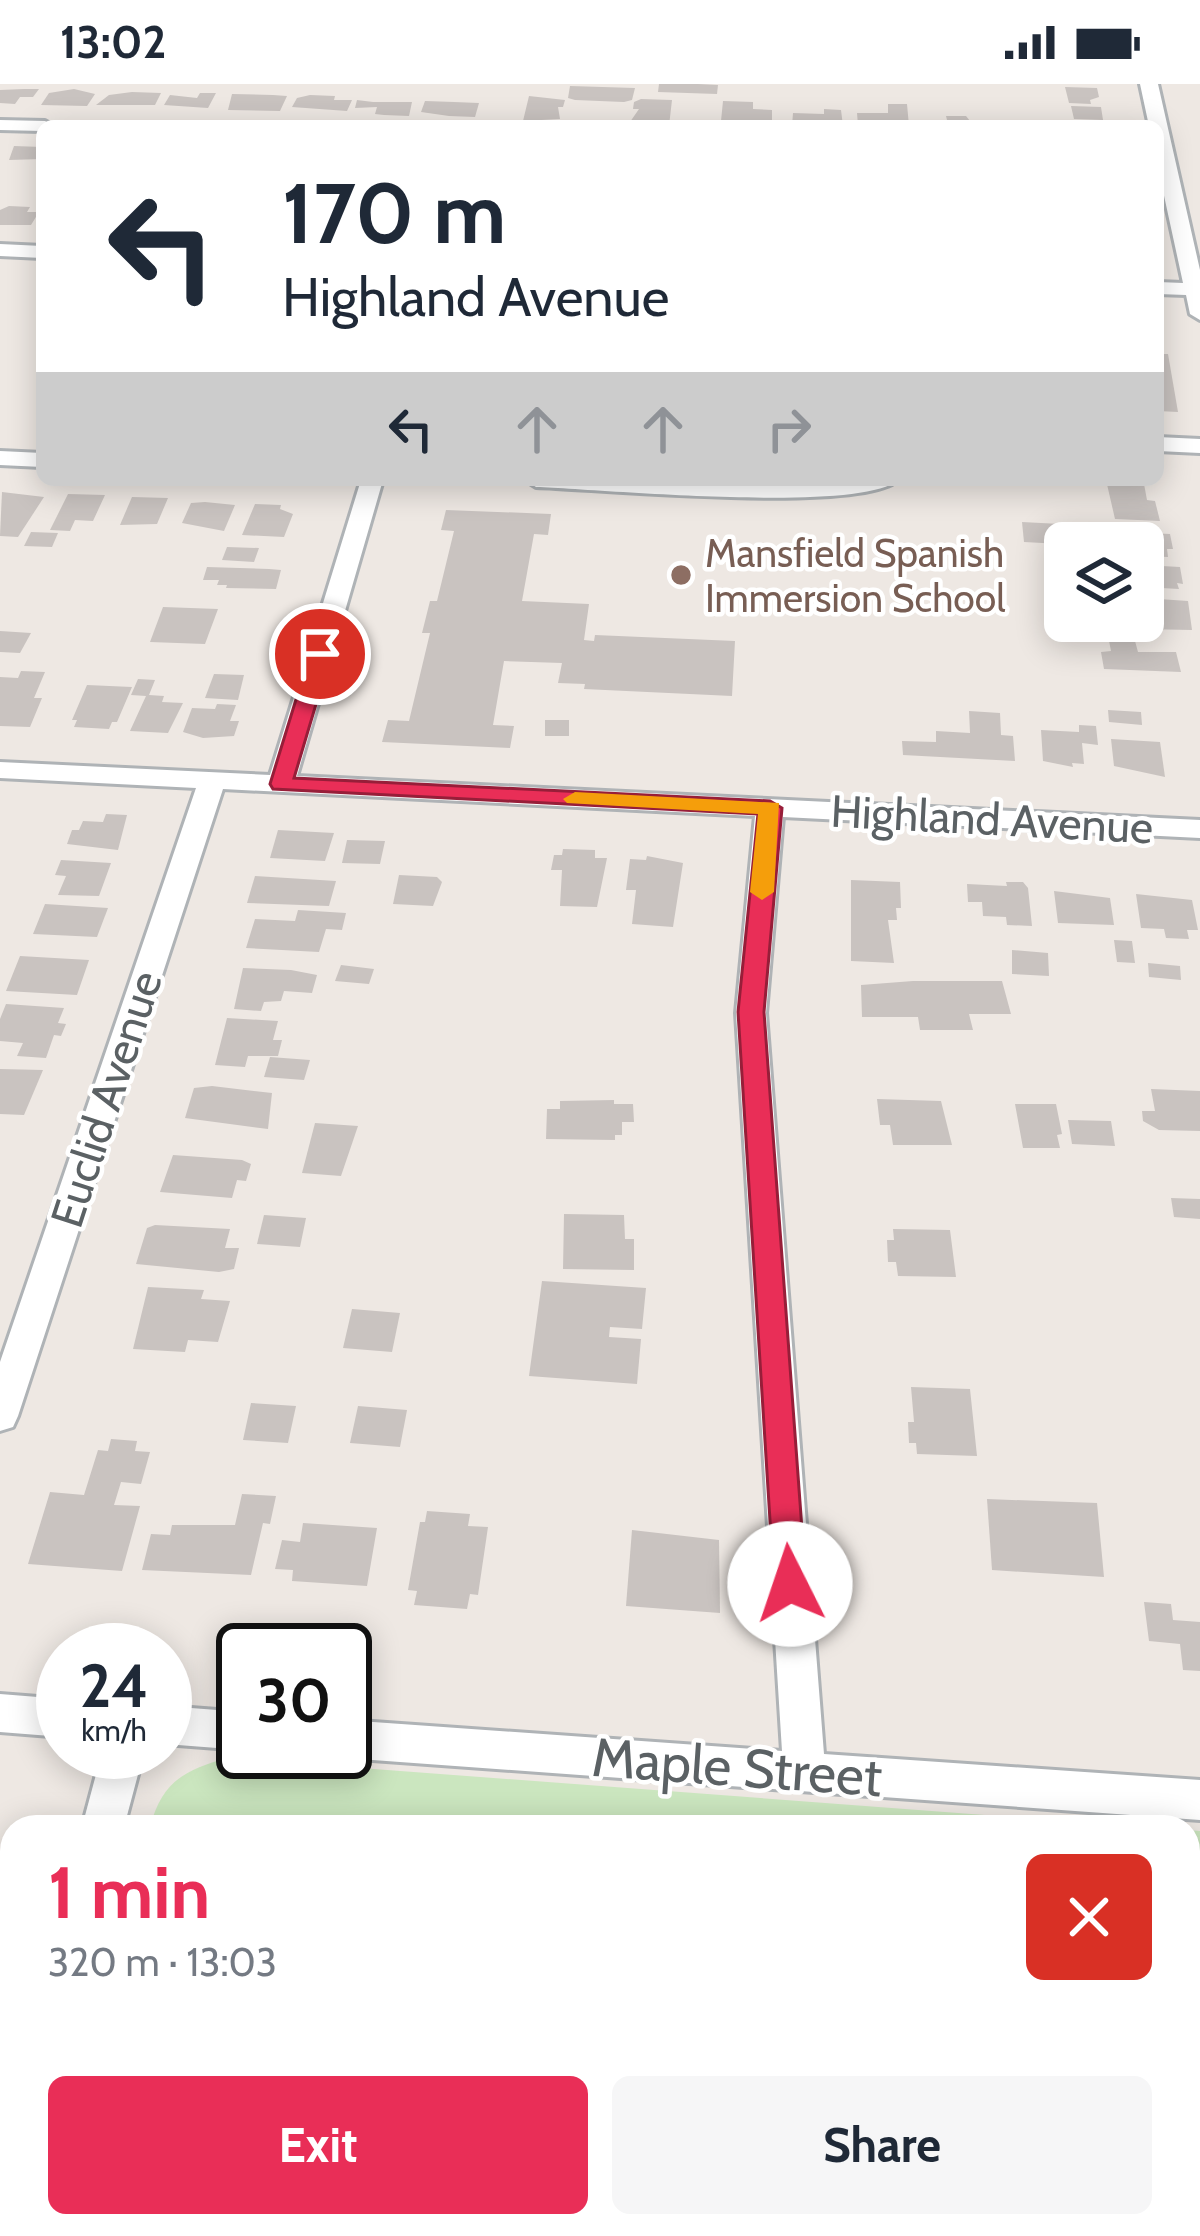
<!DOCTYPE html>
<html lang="en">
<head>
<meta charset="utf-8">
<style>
	:root { --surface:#fff; --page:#f6f6f7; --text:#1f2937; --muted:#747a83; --accent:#e92e57 }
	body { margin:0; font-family:Cabin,sans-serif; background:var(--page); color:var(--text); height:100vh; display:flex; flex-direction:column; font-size:45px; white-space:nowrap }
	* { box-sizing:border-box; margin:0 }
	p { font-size:39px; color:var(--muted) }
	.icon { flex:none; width:66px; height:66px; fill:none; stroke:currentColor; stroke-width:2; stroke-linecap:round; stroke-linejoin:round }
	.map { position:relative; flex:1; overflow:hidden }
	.details { position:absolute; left:0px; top:1731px; width:1200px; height:423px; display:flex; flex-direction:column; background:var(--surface); border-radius:36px 36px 0 0; box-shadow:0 6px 30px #0003 }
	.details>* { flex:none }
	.top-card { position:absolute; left:36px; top:36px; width:1128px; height:366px; border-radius:18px; box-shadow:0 6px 30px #0003; background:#fff; color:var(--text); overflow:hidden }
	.fabs { position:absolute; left:1044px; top:438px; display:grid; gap:24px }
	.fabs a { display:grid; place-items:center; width:120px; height:120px; border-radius:18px; background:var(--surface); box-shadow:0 6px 30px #0003; font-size:60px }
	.speed { position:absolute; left:36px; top:1539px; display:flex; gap:24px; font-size:60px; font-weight:700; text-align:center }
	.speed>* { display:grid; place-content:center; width:156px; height:156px; border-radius:50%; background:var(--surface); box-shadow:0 6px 30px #0003; line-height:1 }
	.speed small { font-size:30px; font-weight:400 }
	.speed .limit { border:6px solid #111; border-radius:18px; background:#fff; color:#111 }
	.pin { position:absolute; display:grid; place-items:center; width:102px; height:102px; color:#fff; margin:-51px; border:6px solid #fff; border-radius:50%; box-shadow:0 3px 12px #0007 }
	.me { position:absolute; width:132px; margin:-66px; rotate:356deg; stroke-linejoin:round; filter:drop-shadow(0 0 9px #0008) }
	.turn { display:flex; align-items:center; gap:42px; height:252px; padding:0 48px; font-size:54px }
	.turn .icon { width:156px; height:156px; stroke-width:2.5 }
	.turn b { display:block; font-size:84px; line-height:102px }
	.lanes { display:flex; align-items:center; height:114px; padding:0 48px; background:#0003; justify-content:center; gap:60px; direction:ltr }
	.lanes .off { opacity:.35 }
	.round { display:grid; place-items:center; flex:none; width:126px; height:126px; border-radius:18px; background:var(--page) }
	.overview { display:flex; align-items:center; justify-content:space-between; height:204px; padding:0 48px }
	h1 { font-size:72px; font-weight:700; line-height:90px; color:var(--accent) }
	.button { display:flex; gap:24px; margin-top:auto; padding:24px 48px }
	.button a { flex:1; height:138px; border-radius:18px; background:var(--accent); color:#fff; font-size:48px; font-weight:700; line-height:138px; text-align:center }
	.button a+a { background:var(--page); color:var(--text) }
	.status { display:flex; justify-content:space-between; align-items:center; height:84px; padding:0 60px; background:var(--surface); direction:ltr }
	.status svg { height:33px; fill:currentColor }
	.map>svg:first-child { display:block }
	.green { fill:#cbe6bf }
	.building { fill:#c9c3c0 }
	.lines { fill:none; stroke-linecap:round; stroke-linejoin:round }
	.minor-casing { stroke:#afb3b6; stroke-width:6 }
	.minor { fill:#fff; fill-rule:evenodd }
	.route { fill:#e92e57; stroke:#971e39; stroke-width:3 }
	.slow { fill:#f59e0b }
	.education-dot { fill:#8d6e63; stroke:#fff; stroke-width:4.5 }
	.labels { text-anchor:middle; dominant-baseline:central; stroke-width:9; stroke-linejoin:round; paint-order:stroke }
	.far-education-label { font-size:39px; fill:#785e54; stroke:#fff; text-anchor:start }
	.street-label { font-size:45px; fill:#5b6164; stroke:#fff }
	.near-street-label { font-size:54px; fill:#5b6164; stroke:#fff }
</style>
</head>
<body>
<div class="status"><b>13:02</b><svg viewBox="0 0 49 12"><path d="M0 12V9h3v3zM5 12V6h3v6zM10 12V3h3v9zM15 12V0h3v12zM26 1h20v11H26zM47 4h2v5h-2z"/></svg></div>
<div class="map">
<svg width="1200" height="2152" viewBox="0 0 1200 2152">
	<rect width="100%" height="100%" fill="#eee8e3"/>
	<!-- green -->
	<g class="green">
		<path d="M227,1674l918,69h-995c12,-46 35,-57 77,-69z"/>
		<polygon points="1188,1746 1200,1747 1200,2152 43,2152 45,2142 1188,2142"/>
	</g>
	<!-- building -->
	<g class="building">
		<polygon points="659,0 698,0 718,1 717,10 658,8"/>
		<polygon points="570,2 635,4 632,16 624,18 575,16 568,14"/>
		<polygon points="1065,3 1097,4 1099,13 1090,16 1091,20 1069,19"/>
		<polygon points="24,5 39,5 33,13 20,13 15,20 0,19 0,6"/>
		<polygon points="74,5 95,10 87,22 41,21 49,9"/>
		<polygon points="132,8 161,9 155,21 96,21 109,11"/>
		<polygon points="200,9 216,9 208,24 164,21 170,11 197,14"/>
		<polygon points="232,10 273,11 287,12 280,27 228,26"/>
		<polygon points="310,11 335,12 334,16 352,16 347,27 292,23 297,14"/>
		<polygon points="529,12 565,16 563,23 558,23 560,35 523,37"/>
		<polygon points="641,15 672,16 669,42 630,38 639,25 633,25 634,18"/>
		<polygon points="357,16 373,18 412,18 409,32 384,31 375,30 377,23 355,24"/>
		<polygon points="425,17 454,18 479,19 475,33 449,32 421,28"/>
		<polygon points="723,17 753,18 753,25 772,26 772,39 721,37"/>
		<polygon points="888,20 907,20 909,42 858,41 857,29 888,29"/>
		<polygon points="1071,22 1101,23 1103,36 1074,35"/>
		<polygon points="824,25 841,26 843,42 792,42 793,29 824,30"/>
		<polygon points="946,32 966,32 974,42 925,42 924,36 947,36"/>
		<polygon points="14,62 42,63 42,75 9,76"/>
		<polygon points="9,122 30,123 27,128 39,128 31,141 0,141 0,126"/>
		<polygon points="1158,270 1168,270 1178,328 1158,327"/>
		<polygon points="1106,396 1144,400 1147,416 1155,417 1160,437 1115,435"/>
		<polygon points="2,408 44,413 18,453 0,452"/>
		<polygon points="68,410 105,411 93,437 75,436 70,447 50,446"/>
		<polygon points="132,413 168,414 157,440 120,441"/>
		<polygon points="205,418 235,421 224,447 182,439 191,419"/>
		<polygon points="255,420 281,421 280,425 293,430 284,453 242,451"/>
		<polygon points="446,426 551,430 548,451 534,450 522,517 589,520 584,556 594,557 595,551 735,557 732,612 584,605 585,600 558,599 562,579 504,577 493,641 514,642 510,664 382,658 388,636 409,637 430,549 422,549 430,517 437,517 454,447 441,446"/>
		<polygon points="1022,438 1060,440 1061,460 1024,458"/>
		<polygon points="31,448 58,449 52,463 24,462"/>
		<polygon points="1126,448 1170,450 1173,465 1167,465 1168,473 1143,472 1143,459 1093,459 1092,453 1128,454"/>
		<polygon points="227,463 259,464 254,478 222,476"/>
		<polygon points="1143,481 1180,483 1183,500 1177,499 1179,505 1144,503"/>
		<polygon points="207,483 269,485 281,486 276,505 226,504 227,501 217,501 219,496 203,496"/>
		<polygon points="1144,514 1188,517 1192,546 1141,545 1140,537 1146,533"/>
		<polygon points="163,523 218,525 205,560 150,558"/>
		<polygon points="0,547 31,549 20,569 0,568"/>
		<polygon points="1109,557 1135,557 1138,568 1176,568 1181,588 1104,585 1101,568 1111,567"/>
		<polygon points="21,587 45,588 34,614 42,614 30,643 0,642 0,593 18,594"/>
		<polygon points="214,590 244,591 238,616 205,614"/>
		<polygon points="138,595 155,596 149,611 164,612 162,618 183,619 168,649 130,647 146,612 131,611"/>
		<polygon points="87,601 132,603 117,638 112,638 109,645 74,643 77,636 72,636"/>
		<polygon points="217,620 236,621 230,637 239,637 234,652 203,654 183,648 192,624 215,625"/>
		<polygon points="1108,626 1141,628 1142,641 1109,638"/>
		<polygon points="969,627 1000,629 1001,651 1013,652 1015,677 903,671 902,657 936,658 936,647 970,649"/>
		<rect x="545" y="636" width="24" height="16"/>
		<polygon points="1079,641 1096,642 1098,661 1082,659 1084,680 1072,679 1073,683 1043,677 1041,646 1079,648"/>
		<polygon points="1111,655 1160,658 1165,693 1114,682"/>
		<polygon points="106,730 127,731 118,766 67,760 72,746 79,746 83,737 103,738"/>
		<polygon points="278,746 334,749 325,777 270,774"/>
		<polygon points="347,756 385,757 380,780 342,779"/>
		<polygon points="563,765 595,766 595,774 607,774 597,823 560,822 562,786 551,786 554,771 562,771"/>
		<polygon points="647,772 683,779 673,843 632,840 636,806 626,806 630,775 646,776"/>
		<polygon points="61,776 111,779 99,812 58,811 66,792 55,791"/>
		<polygon points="399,791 437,793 442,798 433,822 393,820"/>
		<polygon points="255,792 336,797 329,822 247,819"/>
		<polygon points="851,796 900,798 901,824 896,824 897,836 888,836 894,879 851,877"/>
		<polygon points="1006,798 1023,798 1028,804 1032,842 1007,841 1006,833 983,832 982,818 968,818 967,800 1007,802"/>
		<polygon points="1054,807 1110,814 1114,841 1058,839"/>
		<polygon points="1136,810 1192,816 1198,846 1187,846 1189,855 1166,854 1164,845 1141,844"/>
		<polygon points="45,820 108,824 97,853 33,850"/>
		<polygon points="298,826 346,829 342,846 326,845 319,868 246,864 255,835 295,837"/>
		<polygon points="1114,856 1132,857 1135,879 1117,878"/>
		<polygon points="1012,866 1048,869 1049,892 1012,890"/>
		<polygon points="20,872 89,876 77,911 6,907"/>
		<polygon points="1148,879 1180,882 1181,896 1149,893"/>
		<polygon points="341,881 374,885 369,900 335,897"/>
		<polygon points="243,884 291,886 317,891 312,909 284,907 281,917 264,918 261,927 234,925"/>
		<polygon points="913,897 1002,897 1011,930 969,930 973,946 920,946 918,933 862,933 861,901"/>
		<polygon points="6,920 64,924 58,939 66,940 61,952 54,951 46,974 17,972 23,959 0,957 0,935"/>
		<polygon points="227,934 278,937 273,956 282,956 278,972 248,972 245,983 215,981"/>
		<polygon points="270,973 310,976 304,996 264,993"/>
		<polygon points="0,985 43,986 24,1031 0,1030"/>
		<polygon points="212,1002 272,1009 268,1045 185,1034 194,1004"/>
		<polygon points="1151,1005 1200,1007 1200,1047 1159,1046 1143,1037 1142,1027 1155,1027"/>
		<polygon points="877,1015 941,1017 952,1061 893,1061 890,1041 880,1041"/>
		<polygon points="614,1016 614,1020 633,1020 634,1038 622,1038 622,1051 615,1051 615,1056 546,1055 547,1025 560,1025 560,1017"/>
		<polygon points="1015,1020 1056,1020 1062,1050 1057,1051 1060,1064 1023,1064"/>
		<polygon points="1068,1036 1111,1037 1115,1062 1072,1060"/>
		<polygon points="315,1039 358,1042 341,1092 302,1089"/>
		<polygon points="173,1071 242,1076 251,1080 246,1097 237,1096 232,1114 160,1108"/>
		<polygon points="1171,1114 1200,1115 1200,1135 1174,1133"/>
		<polygon points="564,1130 624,1131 625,1155 634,1155 634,1186 563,1185"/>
		<polygon points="264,1131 306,1134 300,1163 257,1160"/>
		<polygon points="155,1141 230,1145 225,1164 239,1164 234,1185 219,1188 136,1180 147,1144"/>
		<polygon points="893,1145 950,1146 956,1193 898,1192 896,1178 888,1178 887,1156 894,1156"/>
		<polygon points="542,1197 646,1204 642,1245 610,1243 609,1253 641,1255 637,1300 529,1292"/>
		<polygon points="148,1203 204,1206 201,1215 230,1217 218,1258 188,1256 185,1268 133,1265"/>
		<polygon points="352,1225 400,1229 392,1268 343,1264"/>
		<polygon points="911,1303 970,1305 977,1372 917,1370 916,1359 909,1359 908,1338 914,1338"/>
		<polygon points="251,1319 296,1322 288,1359 243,1356"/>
		<polygon points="358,1322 407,1326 400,1363 350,1359"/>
		<polygon points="111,1355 137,1357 135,1367 150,1368 141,1400 121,1398 114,1421 140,1422 122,1487 28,1480 50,1408 84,1411 98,1366 108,1367"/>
		<polygon points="242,1410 276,1412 270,1440 263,1439 251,1491 142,1486 151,1450 170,1451 172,1441 235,1441"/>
		<polygon points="987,1415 1097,1419 1104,1493 992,1486"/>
		<polygon points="427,1427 470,1430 468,1442 488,1443 478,1511 470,1510 467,1525 414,1521 417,1507 408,1506 420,1438 425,1438"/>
		<polygon points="303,1439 377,1444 367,1502 292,1497 293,1486 275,1485 282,1456 300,1458"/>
		<polygon points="632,1446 719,1456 720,1529 626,1522"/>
		<polygon points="1144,1518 1171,1520 1173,1536 1200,1538 1200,1587 1183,1586 1180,1560 1149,1557"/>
		<polygon points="930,2142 1014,2142 1019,2152 935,2152"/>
	</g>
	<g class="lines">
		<!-- minor casing -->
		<g class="minor-casing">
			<g id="minor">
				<polygon points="1140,0 1158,0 1200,186 1200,236 1190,230 1186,211 1158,210 1158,198 1183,199 1158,84 1158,42 1149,42"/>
				<polygon points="0,36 45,37 54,42 42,42 42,47 0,46"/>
				<polygon points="0,160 42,162 42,174 0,172"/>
				<polygon points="1158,353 1200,355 1200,369 1158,367"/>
				<polygon points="0,367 42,369 42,383 0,381"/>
				<polygon points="361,396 383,396 297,692 1200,736 1200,754 783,733 766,929 824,1670 1200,1696 1200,1736 345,1674 330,1668 345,1668 345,1636 782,1667 736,929 755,732 223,705 18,1332 13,1343 0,1347 0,1278 196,704 0,694 0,678 270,691"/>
				<path d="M525,396l288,4 85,-4c-39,34 -298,9 -362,7z"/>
				<polygon points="0,1610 63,1615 63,1653 0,1648"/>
				<polygon points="165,1622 243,1628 243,1666 165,1660"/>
				<polygon points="102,1668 144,1668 124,1743 82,1743"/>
				<polygon points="12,2052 12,2139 0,2144 0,2057"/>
			</g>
		</g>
		<!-- minor -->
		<use href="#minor" class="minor"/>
	</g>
	<!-- route -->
	<polygon class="route" points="320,564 331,570 294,694 770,717 782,724 764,928 806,1500 802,1510 790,1514 779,1510 774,1500 738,928 758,730 273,705 270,700 310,570"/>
	<!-- slow -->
	<polygon class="slow" points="575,708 779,719 774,808 762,816 750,808 758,730 567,719 563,715"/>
	<!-- markers -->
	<circle class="education-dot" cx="681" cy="491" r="12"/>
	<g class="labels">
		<!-- far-education labels -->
		<g class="far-education-label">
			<text x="705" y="469">Mansfield Spanish<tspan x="705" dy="45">Immersion School</tspan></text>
		</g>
		<!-- street labels -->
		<g class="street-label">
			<text transform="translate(992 735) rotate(3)">Highland Avenue</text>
			<text transform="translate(106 1015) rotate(-72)">Euclid Avenue</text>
		</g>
		<!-- near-street labels -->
		<g class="near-street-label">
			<text transform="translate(737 1683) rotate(4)">Maple Street</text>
		</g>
	</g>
</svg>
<div class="fabs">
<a><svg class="icon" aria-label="layers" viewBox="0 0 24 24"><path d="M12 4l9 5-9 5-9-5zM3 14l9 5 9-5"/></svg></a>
</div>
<div class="speed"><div>24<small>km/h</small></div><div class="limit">30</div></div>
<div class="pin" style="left:320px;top:570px;background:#d93025"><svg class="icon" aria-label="arrive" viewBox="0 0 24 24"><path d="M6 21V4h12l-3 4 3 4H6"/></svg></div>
<svg class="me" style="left:790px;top:1500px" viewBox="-20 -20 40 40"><circle r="19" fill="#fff"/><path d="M0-13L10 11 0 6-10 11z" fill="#e92e57"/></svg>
<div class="top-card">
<div class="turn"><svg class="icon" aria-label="left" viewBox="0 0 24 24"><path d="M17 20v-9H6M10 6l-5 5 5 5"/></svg><div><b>170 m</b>Highland Avenue</div></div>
<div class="lanes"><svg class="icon" aria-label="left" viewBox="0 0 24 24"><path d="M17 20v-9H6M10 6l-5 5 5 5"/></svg><svg class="icon off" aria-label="ahead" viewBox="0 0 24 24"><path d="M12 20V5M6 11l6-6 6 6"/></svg><svg class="icon off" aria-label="ahead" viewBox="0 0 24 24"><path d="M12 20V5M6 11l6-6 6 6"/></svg><svg class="icon off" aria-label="right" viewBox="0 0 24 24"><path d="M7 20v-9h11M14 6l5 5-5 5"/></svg></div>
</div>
<section class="details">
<div class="overview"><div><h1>1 min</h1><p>320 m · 13:03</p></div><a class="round" style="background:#d93025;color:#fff"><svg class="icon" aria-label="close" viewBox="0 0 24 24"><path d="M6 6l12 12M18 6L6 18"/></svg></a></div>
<div class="button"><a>Exit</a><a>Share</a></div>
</section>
</div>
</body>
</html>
